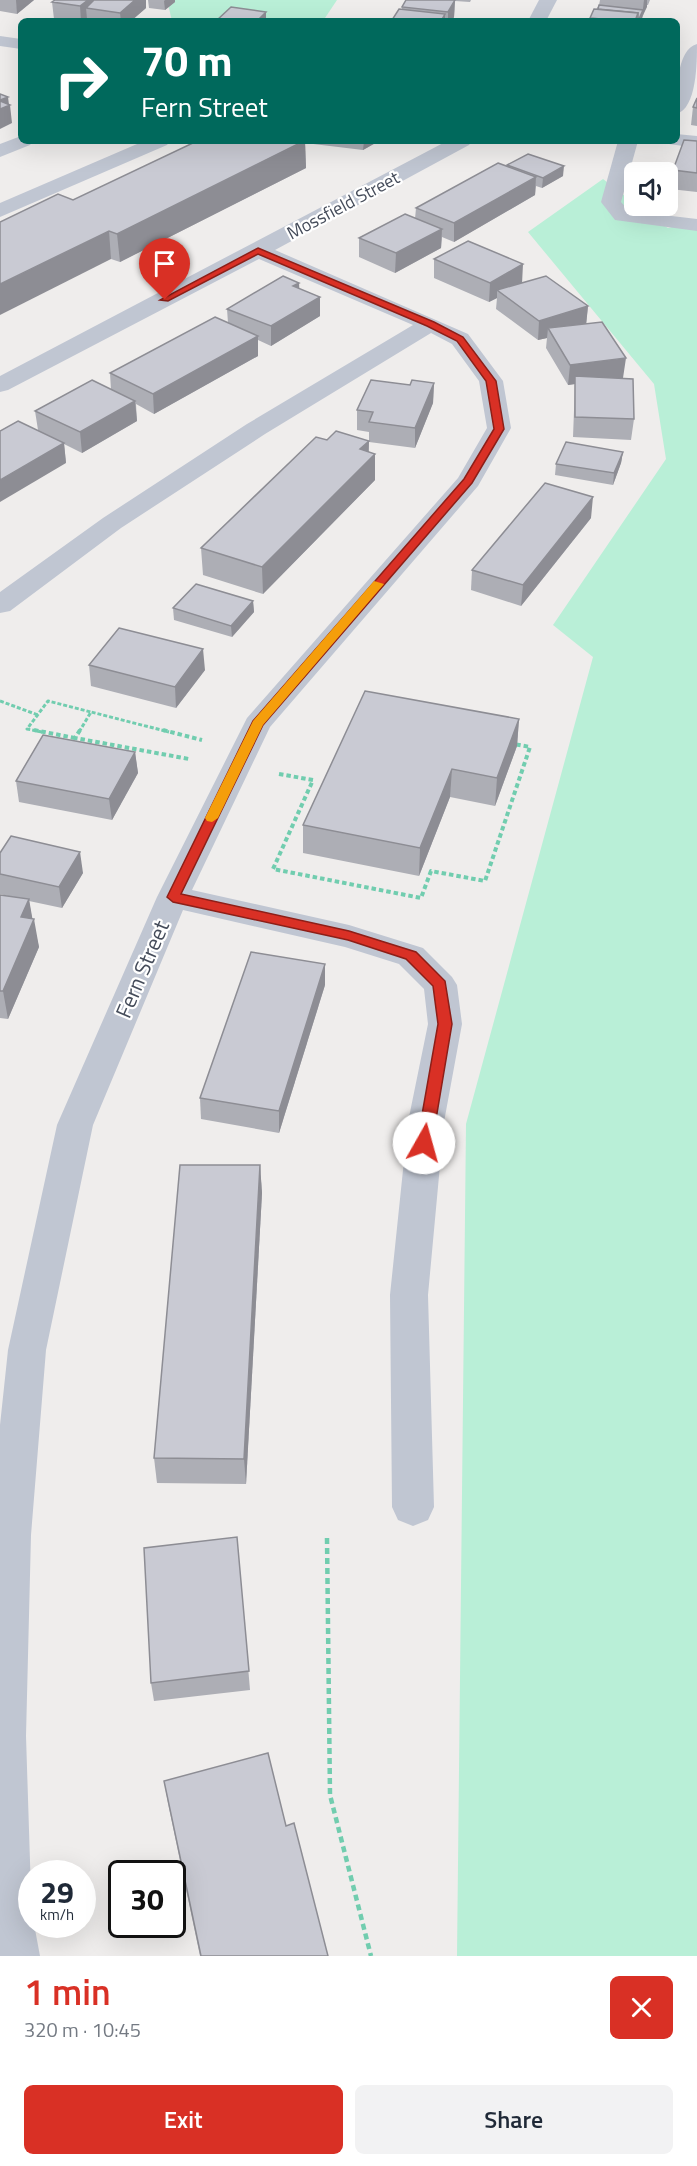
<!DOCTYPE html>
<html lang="en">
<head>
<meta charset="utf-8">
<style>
	:root { --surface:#fff; --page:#f2f2f3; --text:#1f2937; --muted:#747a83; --accent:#d93025 }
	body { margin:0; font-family:"Titillium Web",sans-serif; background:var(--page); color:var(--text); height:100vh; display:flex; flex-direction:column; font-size:22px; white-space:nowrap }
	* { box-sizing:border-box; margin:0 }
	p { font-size:20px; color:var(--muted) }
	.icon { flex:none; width:33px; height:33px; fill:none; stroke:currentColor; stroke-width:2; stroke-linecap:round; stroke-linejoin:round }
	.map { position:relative; height:1956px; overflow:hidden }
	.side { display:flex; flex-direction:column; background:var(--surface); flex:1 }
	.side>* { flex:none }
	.hud { position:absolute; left:18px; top:18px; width:662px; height:126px; border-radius:9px; box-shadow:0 6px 24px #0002; background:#00695c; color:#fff; overflow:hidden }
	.tools { position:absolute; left:624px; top:162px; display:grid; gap:12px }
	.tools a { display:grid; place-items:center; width:54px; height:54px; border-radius:9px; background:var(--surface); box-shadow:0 6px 24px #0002; font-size:30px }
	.speed { position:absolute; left:18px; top:1860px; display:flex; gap:12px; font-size:30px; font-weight:700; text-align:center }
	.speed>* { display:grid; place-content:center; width:78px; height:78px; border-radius:50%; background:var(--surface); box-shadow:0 6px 24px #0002; line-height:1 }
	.speed small { font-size:15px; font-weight:400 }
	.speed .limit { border:3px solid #111; border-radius:9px; background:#fff; color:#111 }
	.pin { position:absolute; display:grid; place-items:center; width:51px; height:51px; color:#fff; margin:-62px -26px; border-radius:50% 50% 50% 0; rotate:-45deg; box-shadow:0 0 6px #0007 }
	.pin .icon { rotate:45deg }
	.me { position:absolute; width:66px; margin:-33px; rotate:7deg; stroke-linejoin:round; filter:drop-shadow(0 0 4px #0008) }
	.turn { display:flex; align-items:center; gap:21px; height:126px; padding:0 24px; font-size:27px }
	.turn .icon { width:78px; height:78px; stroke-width:2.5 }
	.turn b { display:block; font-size:42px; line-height:51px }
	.round { display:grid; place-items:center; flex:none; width:63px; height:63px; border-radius:9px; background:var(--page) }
	.head { display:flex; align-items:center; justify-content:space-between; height:102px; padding:0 24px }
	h1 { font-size:36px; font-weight:600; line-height:45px; color:var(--accent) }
	.cta { display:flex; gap:12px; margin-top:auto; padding:12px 24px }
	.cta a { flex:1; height:69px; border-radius:9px; background:var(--accent); color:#fff; font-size:24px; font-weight:600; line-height:69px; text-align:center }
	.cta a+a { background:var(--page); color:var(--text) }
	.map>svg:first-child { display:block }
	.green { fill:#b9efd7 }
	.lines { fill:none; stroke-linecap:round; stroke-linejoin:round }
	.path-far2 { stroke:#71cdaf; stroke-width:3; stroke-dasharray:4 2; stroke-linecap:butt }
	.path-far1 { stroke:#71cdaf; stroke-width:4; stroke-dasharray:4.5 3; stroke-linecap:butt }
	.path { stroke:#71cdaf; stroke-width:4.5; stroke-dasharray:6 4; stroke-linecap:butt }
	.minor { fill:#c0c6d2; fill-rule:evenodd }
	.wall { fill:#adaeb5 }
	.shaded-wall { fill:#8d8d94 }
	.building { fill:#c9cad3; stroke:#8d8d94; stroke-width:1.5 }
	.route { fill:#d93025; stroke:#8d1f18; stroke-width:1.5 }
	.slow { fill:#f59e0b }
	.labels { text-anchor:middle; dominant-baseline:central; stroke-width:4.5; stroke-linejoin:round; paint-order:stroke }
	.far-street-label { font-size:18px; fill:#454c5a; stroke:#fff }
	.street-label { font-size:22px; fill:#454c5a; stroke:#fff }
</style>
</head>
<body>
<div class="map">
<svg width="697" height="1956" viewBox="0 0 697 1956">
	<rect width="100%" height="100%" fill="#efedec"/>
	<!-- green -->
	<g class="green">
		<polygon points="167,0 337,0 323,21 172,21"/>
		<polygon points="603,179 634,203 634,206 668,228 697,220 697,1956 457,1956 466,1124 593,657 553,625 666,459 654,384 528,232"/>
	</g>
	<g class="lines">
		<!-- path-far2 -->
		<g class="path-far2">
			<polyline points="0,701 38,715"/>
			<polyline points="42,732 27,729 48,701 91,712"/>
			<polyline points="79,732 91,712 169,732"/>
		</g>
		<!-- path-far1 -->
		<g class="path-far1">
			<polyline points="34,730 75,738"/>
			<polyline points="80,730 75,738 189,759"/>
			<polyline points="163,730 202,740"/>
			<polyline points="279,774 313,780 273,869 421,898 431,871 485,881 530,747 514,744"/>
		</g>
		<!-- path -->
		<polyline class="path" points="327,1538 330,1795 371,1956"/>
		<!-- minor -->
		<g class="minor">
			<polygon points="539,0 557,0 546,21 528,21"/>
			<polygon points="0,36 21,39 21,49 0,46"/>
			<path d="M697,44c0,17 0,65 -21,70 0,-18 0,-65 21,-70z"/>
			<polygon points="676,134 697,136 697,148 669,144 667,141 676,141"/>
			<polygon points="21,136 21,141 33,141 30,145 0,157 0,144"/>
			<polygon points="144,141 170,141 167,145 0,217 0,203"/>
			<polygon points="447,141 472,141 469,145 275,250 468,334 503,381 511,428 478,486 270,727 192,890 349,925 423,948 452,977 457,985 462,1024 444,1122 428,1295 434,1507 428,1520 413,1526 398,1520 392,1507 390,1295 408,1122 428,1024 424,989 399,964 345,947 183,910 93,1125 46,1350 31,1535 26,1736 32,1924 34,1924 40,1956 0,1956 0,1425 8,1350 57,1125 157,897 247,718 458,478 487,428 479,381 452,344 431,333 265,434 121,528 10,611 0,613 0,592 103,518 247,424 413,325 259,259 8,390 0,392 0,376"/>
			<polygon points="618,141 638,141 621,202 629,211 697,219 697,231 615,220 601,202"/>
		</g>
	</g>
	<!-- wall -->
	<g class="wall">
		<polygon points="0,0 34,0 17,14 0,11"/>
		<polygon points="148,0 175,0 175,2 165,10 149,8"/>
		<polygon points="406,0 471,0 470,2 455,1 454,17 452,21 392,21 399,9 402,10 402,7"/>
		<polygon points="600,0 650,0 648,5 647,5 641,21 588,21 590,18 599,5"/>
		<polygon points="52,2 146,8 131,21 87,21 87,19 84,21 65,21 54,19"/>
		<polygon points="697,98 697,126 691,125 693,107"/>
		<polygon points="197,141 379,141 363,150 305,143 306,168 120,262 111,259 73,200"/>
		<polygon points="697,141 697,192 670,189 673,170"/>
		<polygon points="507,165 563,176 542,188 536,186 535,195 454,242 442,237 441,248 395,273 359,257 359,238 415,219 416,208 507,166"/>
		<polygon points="434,259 522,282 588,306 586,324 623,378 621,378 634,419 631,440 573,437 575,384 568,385 546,348 547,338 538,340 496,309 497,298 489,302 434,278"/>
		<polygon points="299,289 320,297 320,316 271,346 258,340 258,356 154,414 136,404 137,421 82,453 64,444 66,463 38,430 35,411 111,390 110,373 228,323 227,309"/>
		<polygon points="434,383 433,403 415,448 369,442 369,452 375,454 375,480 263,594 203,575 201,548 327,440 369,441 369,432 357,430 357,410 410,385"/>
		<polygon points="623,452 621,463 613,485 555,475 556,464"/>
		<polygon points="591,518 521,606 471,590 472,570"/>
		<polygon points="253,601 254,612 232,637 174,620 173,608"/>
		<polygon points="89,665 205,670 176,708 91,686"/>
		<polygon points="519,719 517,746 495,806 450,797 419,876 303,853 303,825"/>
		<polygon points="135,752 138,773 112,820 19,802 16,781"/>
		<polygon points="0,853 83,873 62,908 29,901 32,919 39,947 8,1019 0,1018 0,895 12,897 0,894"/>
		<polygon points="325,985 279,1133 201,1119 200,1098"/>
		<polygon points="260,1165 262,1193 246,1484 157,1483 154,1458"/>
		<polygon points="237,1537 250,1690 154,1701 151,1683"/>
		<polygon points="164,1781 286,1826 328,1956 200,1956 168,1803"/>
	</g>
	<!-- shaded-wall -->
	<g class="shaded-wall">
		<polygon points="16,0 34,0 17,14"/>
		<polygon points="88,0 110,0 86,8 87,19 84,21 81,21 80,6"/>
		<polygon points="135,0 146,0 146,8 131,21 121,21 120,13"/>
		<polygon points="165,0 175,0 175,2 165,10 164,1"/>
		<polygon points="455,0 454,17 452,21 448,21 448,12"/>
		<polygon points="644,0 647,0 647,7 642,17"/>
		<polygon points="643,10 642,19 641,21 639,21"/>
		<polygon points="266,12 266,21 257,21"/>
		<polygon points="445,14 445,21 441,21"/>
		<polygon points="8,97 9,105 10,105 12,123 0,129 0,100"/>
		<polygon points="305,141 306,168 120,262 117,234"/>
		<polygon points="364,141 379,141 363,150"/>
		<polygon points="564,166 563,176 542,188 543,178"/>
		<polygon points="536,177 535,195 454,242 454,223"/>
		<polygon points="442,229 441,248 395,273 396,253"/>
		<polygon points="109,231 111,259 0,315 0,284"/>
		<polygon points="523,264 522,284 497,290 497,298 489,302 490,283"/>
		<polygon points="299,283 300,302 293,286"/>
		<polygon points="320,297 320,316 271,346 271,326"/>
		<polygon points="588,306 586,326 548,328 547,338 538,340 539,321"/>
		<polygon points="258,336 258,356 154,414 153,394"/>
		<polygon points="626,358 623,378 575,384 575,376 575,384 568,385 570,365"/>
		<polygon points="434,383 433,403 415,448 415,428"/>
		<polygon points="135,401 137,421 82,453 80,432"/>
		<polygon points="369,441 368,460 375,454 375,480 263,594 262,567 360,449"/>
		<polygon points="64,443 66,463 0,502 0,480"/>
		<polygon points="623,452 621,463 613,485 614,473"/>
		<polygon points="593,497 591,518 521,606 523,585"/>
		<polygon points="253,601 254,612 232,637 231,626"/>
		<polygon points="203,649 205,670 176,708 175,687"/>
		<polygon points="519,719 517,746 495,806 497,778"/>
		<polygon points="135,752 138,773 112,820 109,799"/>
		<polygon points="452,769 450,797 419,876 420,848"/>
		<polygon points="80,852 83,873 62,908 59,887"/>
		<polygon points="29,899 33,922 34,919 39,947 8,1019 3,991 21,917"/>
		<polygon points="325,964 325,985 279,1133 279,1111"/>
		<polygon points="260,1165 262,1193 246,1484 244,1459"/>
	</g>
	<!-- building -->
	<g class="building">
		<polygon points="55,0 88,0 80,6 52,2"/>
		<polygon points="94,0 135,0 120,13 86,8"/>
		<polygon points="406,0 455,0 448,12 402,7"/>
		<polygon points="599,5 643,10 639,19 638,19 638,13 598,9"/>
		<polygon points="231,7 266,12 257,21 216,21"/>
		<polygon points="399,9 445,14 441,21 392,20"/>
		<polygon points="594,9 638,13 635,21 623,21 590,18"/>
		<polygon points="0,94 8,97 0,100"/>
		<polygon points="697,98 697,108 693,107"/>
		<polygon points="0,101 10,105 0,109"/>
		<polygon points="684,140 697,141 697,173 673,170"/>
		<polygon points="197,141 304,141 117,234 109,231 0,284 0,222 58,194 73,200"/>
		<polygon points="528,154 564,166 543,178 507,165"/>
		<polygon points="498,163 536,177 454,223 416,208"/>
		<polygon points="405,214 442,229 396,253 359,238"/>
		<polygon points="468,241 523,264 490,283 434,259"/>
		<polygon points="283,276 299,283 293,286 320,297 271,326 227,309"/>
		<polygon points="546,276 588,306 539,321 497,290"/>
		<polygon points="215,317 258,336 153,394 110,373"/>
		<polygon points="602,322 626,358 570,365 548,328"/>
		<polygon points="575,376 633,379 634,419 575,417"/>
		<polygon points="92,380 135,401 80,432 35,411"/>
		<polygon points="371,380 410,385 412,380 434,383 415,428 369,422 373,412 357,410"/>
		<polygon points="18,421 64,443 0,480 0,431"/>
		<polygon points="336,431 369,441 360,449 375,454 262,567 201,548 316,437 327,440"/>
		<polygon points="566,442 623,452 614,473 556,464"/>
		<polygon points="545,483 593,497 523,585 472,570"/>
		<polygon points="196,584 253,601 231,626 173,608"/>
		<polygon points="119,628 203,649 175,687 89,665"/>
		<polygon points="365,691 519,719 497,778 452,769 420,848 303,825"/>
		<polygon points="43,735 135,752 109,799 16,781"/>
		<polygon points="11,836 80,852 59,887 0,874 0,853"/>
		<polygon points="0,895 29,899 21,917 34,919 3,991 0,991"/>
		<polygon points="251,952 325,964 279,1111 200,1098"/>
		<polygon points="180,1165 260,1165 244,1459 154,1458"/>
		<polygon points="237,1537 249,1671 151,1683 144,1548"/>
		<polygon points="268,1753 286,1826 294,1823 328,1956 201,1956 164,1781"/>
	</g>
	<!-- route -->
	<polygon class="route" points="258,248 434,322 463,337 496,381 504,429 472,483 263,725 181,894 349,931 416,952 445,981 452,1024 432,1143 424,1149 417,1143 438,1024 433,986 406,959 348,940 173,902 167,897 253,721 464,479 494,429 486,381 457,341 427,326 258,254 168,301 160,300"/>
	<!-- slow -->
	<polygon class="slow" points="374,581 384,584 263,725 218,818 212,822 207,821 205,818 253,721"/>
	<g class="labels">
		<!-- far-street labels -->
		<g class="far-street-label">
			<text transform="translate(343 205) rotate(-28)">Mossfield Street</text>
		</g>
		<!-- street labels -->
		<g class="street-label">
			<text transform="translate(142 969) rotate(-67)">Fern Street</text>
		</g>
	</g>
</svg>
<div class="tools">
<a><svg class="icon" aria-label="sound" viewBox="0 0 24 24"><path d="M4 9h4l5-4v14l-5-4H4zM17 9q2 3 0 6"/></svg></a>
</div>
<div class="speed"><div>29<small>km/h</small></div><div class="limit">30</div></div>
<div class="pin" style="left:165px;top:300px;background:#d93025"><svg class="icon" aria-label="arrive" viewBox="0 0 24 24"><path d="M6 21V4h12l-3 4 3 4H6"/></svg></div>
<svg class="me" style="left:424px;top:1143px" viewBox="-20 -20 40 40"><circle r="19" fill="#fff"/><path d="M0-13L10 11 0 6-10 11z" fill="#d93025"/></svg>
<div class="hud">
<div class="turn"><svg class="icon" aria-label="right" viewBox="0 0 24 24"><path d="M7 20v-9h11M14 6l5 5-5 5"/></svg><div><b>70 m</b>Fern Street</div></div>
</div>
</div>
<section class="side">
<div class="head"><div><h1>1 min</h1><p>320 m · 10:45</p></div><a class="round" style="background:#d93025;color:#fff"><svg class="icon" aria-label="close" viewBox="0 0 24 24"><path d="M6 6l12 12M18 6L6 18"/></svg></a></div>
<div class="cta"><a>Exit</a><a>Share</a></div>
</section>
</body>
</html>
